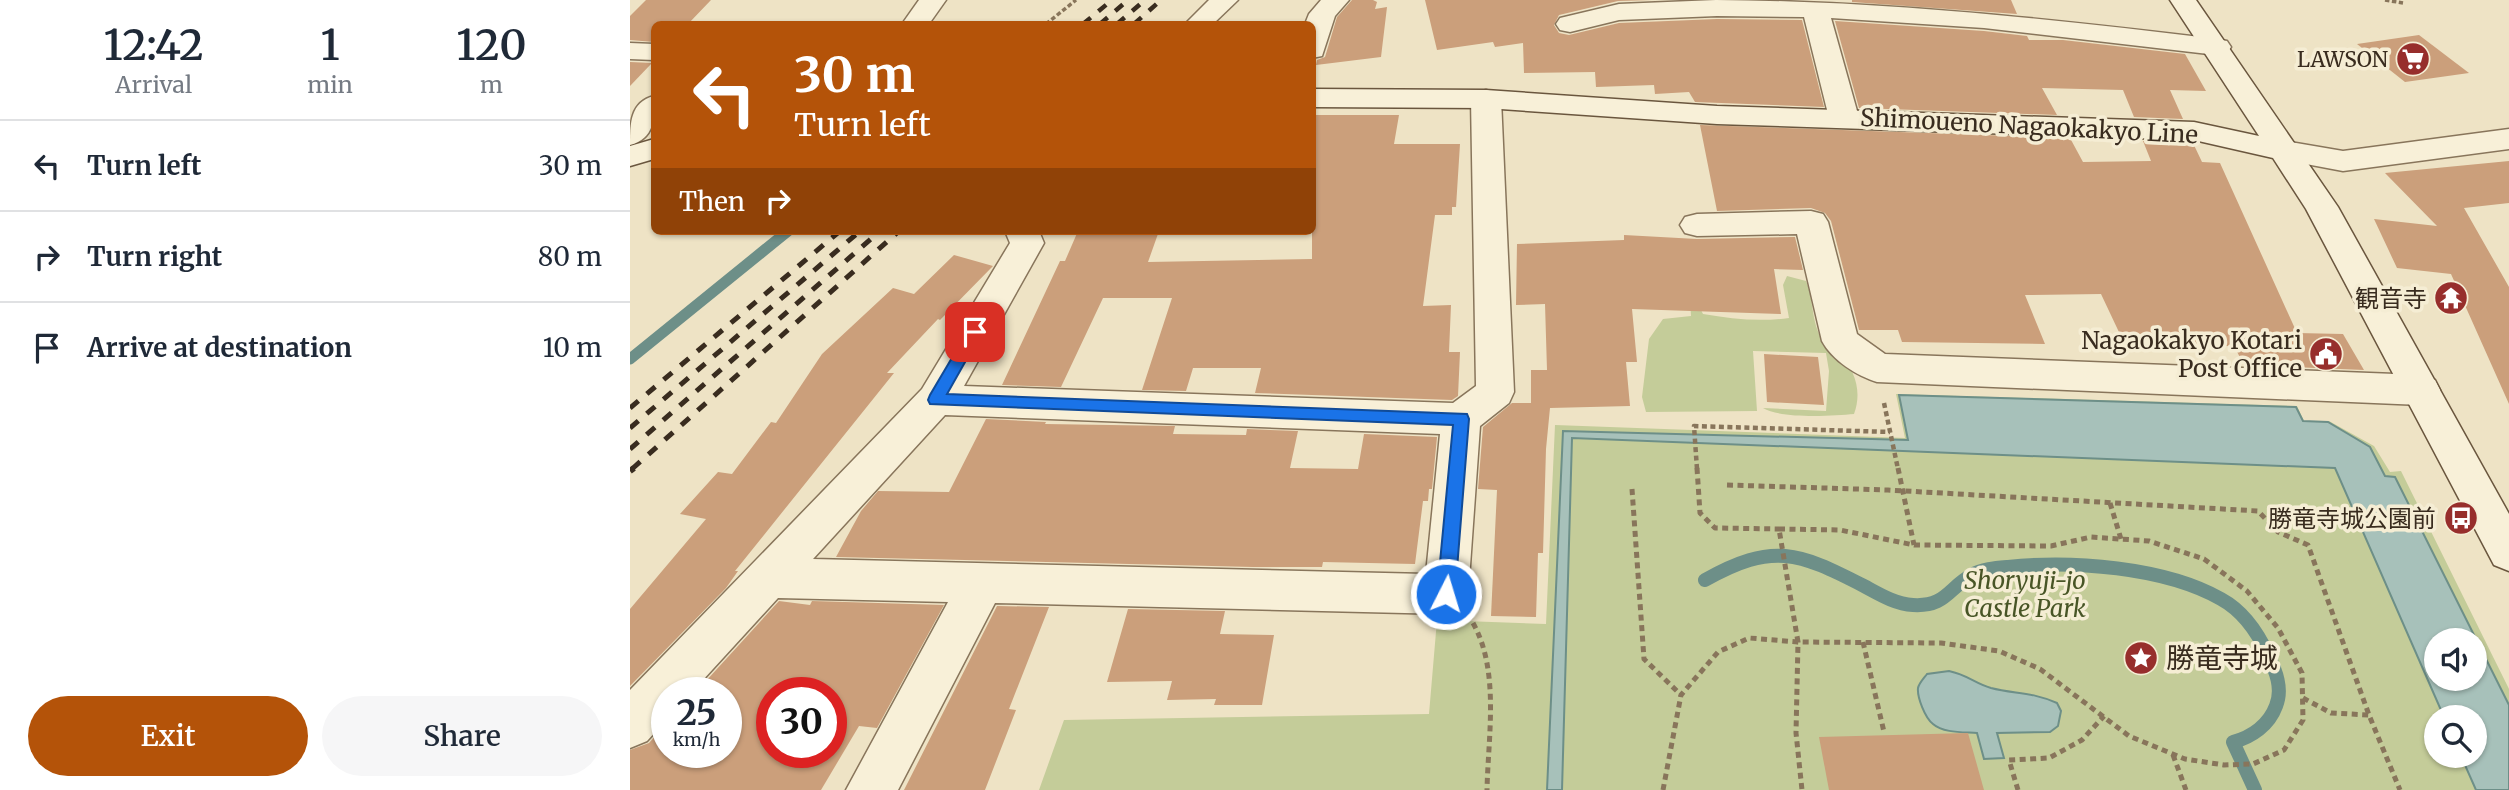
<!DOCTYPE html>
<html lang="en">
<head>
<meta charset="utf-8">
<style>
	:root { --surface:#fff; --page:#f6f6f7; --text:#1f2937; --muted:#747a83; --line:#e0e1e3; --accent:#b45309 }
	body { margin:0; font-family:Merriweather,"Noto Sans JP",serif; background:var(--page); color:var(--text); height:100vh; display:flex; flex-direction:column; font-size:26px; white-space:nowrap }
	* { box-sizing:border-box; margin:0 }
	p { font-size:23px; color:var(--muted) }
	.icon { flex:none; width:38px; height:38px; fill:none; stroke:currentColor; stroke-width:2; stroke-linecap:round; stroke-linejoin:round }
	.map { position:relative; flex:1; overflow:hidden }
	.details { display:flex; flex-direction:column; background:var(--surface); width:630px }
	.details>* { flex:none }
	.top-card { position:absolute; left:21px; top:21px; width:665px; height:214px; border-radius:10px; box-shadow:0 2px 5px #0004; background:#b45309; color:#fff; overflow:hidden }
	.buttons { position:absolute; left:1794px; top:628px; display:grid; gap:14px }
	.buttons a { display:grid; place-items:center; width:63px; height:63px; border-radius:50%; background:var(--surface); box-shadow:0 2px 5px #0004; font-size:35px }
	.speed { position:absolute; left:21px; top:677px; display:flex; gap:14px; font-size:35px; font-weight:700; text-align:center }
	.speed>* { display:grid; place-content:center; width:91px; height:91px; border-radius:50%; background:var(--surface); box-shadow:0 2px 5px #0004; line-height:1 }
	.speed small { font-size:18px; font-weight:400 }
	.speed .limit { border:10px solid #d22; background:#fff; color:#111 }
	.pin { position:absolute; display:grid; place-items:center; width:60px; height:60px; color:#fff; margin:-30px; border-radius:14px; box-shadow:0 4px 10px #0006 }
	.me { position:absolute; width:77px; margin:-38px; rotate:5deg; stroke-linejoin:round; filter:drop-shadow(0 0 5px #0008) }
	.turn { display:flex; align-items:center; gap:24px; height:147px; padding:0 28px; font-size:32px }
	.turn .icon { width:91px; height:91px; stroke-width:2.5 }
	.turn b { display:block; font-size:49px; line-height:60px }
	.then { display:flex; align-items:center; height:66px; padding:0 28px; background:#0003; gap:14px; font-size:26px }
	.eta { display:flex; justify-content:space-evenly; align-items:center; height:119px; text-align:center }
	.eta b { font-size:42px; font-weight:600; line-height:49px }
	.cta { display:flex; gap:14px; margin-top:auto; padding:14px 28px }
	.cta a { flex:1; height:80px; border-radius:42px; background:var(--accent); color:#fff; font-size:28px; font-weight:600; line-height:80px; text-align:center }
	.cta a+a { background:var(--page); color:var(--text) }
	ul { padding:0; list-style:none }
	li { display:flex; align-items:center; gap:21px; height:91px; padding:0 28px; border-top:2px solid var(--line) }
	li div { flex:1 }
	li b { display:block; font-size:26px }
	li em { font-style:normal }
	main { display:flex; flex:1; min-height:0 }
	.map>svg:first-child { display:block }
	.green { fill:#c4cc99; fill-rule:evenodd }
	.water { fill:#a7c1ba; stroke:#6d8f88; stroke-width:2; fill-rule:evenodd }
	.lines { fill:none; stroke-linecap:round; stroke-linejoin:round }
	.stream-far1 { stroke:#6d8f88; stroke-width:11 }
	.stream { stroke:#6d8f88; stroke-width:14 }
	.building { fill:#cb9f7b; fill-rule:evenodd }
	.street-casing { stroke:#88755b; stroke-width:3 }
	.secondary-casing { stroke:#6a563e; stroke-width:3 }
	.path-far2 { stroke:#88755b; stroke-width:3.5; stroke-dasharray:4.5 2.5; stroke-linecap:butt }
	.path-far1 { stroke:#88755b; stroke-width:4.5; stroke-dasharray:5 3.5; stroke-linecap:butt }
	.path { stroke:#88755b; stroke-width:5; stroke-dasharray:6 4.5; stroke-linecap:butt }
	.street { fill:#f8f0d8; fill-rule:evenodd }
	.secondary { fill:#f8f0d8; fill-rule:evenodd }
	.rail-far2 { stroke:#392c1f; stroke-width:4.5; stroke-dasharray:10 10; stroke-linecap:butt }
	.rail-far1 { stroke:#392c1f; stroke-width:5; stroke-dasharray:11 11; stroke-linecap:butt }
	.rail { stroke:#392c1f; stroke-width:6; stroke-dasharray:14 14; stroke-linecap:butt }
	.route { fill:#1a73e8; stroke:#114b97; stroke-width:2 }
	.labels { text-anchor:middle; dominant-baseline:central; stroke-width:7; stroke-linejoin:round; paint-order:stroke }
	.far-poi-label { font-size:21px; fill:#392c1f; stroke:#f5edd4; text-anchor:end }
	.street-label { font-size:24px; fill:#392c1f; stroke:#f5edd4 }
	.poi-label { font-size:24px; fill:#392c1f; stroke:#f5edd4; text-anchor:end }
	.park-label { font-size:24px; font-style:italic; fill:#485526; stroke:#f5edd4 }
	.near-poi-label { font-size:28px; fill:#392c1f; stroke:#f5edd4; text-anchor:start }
</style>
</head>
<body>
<main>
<section class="details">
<div class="eta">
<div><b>12:42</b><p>Arrival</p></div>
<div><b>1</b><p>min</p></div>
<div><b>120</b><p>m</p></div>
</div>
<ul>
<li><svg class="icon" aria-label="left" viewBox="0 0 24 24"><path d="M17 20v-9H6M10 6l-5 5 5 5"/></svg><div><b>Turn left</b></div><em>30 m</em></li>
<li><svg class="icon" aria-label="right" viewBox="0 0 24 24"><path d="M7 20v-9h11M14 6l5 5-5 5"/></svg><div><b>Turn right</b></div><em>80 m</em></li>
<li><svg class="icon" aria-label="arrive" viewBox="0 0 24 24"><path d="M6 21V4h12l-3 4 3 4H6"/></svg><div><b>Arrive at destination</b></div><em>10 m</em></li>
</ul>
<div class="cta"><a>Exit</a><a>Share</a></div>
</section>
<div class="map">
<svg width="1879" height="790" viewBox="0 0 1879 790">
	<rect width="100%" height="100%" fill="#eee3c5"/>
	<!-- green -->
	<g class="green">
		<path d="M1157,276l19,5c8,19 5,41 16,58 4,6 12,10 17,15 17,16 23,39 15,60 -22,2 -73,5 -91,-6l63,3 3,-40 -3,-18 -73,-2 4,60 -111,1 -4,-15 7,-58 14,-20 28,-3 -1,-17 7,3 6,12c29,5 57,8 86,4l-6,-33z"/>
		<path d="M1266,394l401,12 7,15h25l45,25 16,26 11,-1 108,218v101h-1470l25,-70 365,-6 8,-94 109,4 9,-199 350,13zM1806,640h38v39h-38zM1806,718h38v38h-38z"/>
	</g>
	<!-- water -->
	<g class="water">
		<path d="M1269,395l397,12 7,14 25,1 42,25 15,29 10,1 114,228v85h-33l-15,-34h13v-38l-30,-1 -109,-249 -763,-30 -10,352h-15l16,-359 345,9zM1806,640h38v39h-38z"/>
		<path d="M1319,671c19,4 25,12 42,17 23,6 42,4 66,15l4,8 -3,15 -8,6 -53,1 7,25 -20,1 -7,-26c-14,-1 -34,0 -44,-9 -8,-6 -16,-27 -15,-36 1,-5 6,-10 9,-14z"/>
	</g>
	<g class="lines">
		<!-- stream-far1 -->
		<polyline class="stream-far1" points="0,359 158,231"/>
		<!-- stream -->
		<path class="stream" d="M1075,580c68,-38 93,-28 159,6 15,8 31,18 49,19 33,2 35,-17 59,-30 10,-6 24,-7 36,-8 63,-7 157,0 213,32 22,12 37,34 47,56 8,16 15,34 8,51 -7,19 -24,31 -43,36l22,48"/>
	</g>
	<!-- building -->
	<g class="building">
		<polygon points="16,0 81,0 58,24 24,24 24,42 0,40 0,16"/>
		<polygon points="722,0 743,0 747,2 745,9 757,7 751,57 686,65 687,60 695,57 707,17"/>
		<polygon points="795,0 1022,0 988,1 929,15 924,25 929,33 939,35 989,23 1087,19 1172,20 1194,107 1065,102 1059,92 1025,94 1024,85 966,87 965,72 894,73 893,43 865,47 863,42 807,50"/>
		<polygon points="1222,0 1381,0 1387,14 1222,2"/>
		<polygon points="1205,21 1354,31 1397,36 1399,40 1433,40 1555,54 1576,91 1540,90 1553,119 1504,117 1493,90 1412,88 1427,115 1229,108"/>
		<polygon points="1789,35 1839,73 1775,82 1727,44"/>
		<polygon points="0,62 22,63 0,86"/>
		<polygon points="682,115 769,115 764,144 830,144 826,207 822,207 822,215 805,215 793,306 821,305 819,352 830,352 828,396 822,400 625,393 631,368 563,368 556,391 512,390 542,298 473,298 431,387 372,385 430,261 435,261 448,231 529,231 518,262 682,259"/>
		<polygon points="1070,125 1440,138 1453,162 1521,161 1513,141 1563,143 1572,162 1590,163 1667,333 1713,334 1734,370 1614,365 1604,346 1496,347 1471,294 1395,295 1415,344 1272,342 1268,330 1229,330 1201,221 1195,213 1181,208 1087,211"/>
		<polygon points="1879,161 1879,203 1834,208 1879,287 1879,404 1821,274 1767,268 1744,219 1807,226 1755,173"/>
		<polygon points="994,235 1067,239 1165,237 1173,270 1144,269 1151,314 1002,309 1007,362 996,362 1000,406 920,408 916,449 913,553 908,553 906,617 861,616 867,490 848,489 853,427 882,403 901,403 901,370 917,370 915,304 886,305 887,244 994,240"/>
		<polygon points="324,255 363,266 310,320 308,319 257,373 264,373 105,571 108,571 96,588 0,686 0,609 76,519 50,514 88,472 102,474 141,422 146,423 192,354 263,288 284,294"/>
		<polygon points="1134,354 1188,357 1194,405 1137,402"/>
		<polygon points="356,419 416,422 415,424 545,426 543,434 616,435 617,429 668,431 660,468 728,469 734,434 807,437 802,489 799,489 798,501 793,501 785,564 693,562 692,567 623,567 206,557 231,511 248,491 319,492"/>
		<path d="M149,601l31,4 2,-4 132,4 -67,123 -18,-2 -38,64h-191v-40l19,-7 18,-20v29h59v-59h-31zM142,693h59v59h-59z"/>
		<polygon points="367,606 419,607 379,709 386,710 355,790 274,790"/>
		<polygon points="498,609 595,611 590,634 644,635 632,705 584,705 586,699 537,700 542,681 477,682"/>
		<polygon points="1338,733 1354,790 1199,790 1189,737"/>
	</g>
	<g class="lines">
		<!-- street casing -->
		<g class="street-casing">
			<g id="street">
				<polygon points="289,0 316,0 299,24 272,24"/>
				<polygon points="579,0 608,0 583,24 555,24"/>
				<polygon points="691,0 719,0 705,16 692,56 682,58 682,24 675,24 679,14"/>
				<path d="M1086,0c169,1 334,19 501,39l10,2 4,6 -4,6 -10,2 -233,-27 -153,-10 28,100 -4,6 -11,3 -11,-3 -4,-6 -25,-101 -87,-1 -98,4 -49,12 -10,-2 -4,-6 4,-6 59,-14z"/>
				<polygon points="0,43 24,44 24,60 0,59"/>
				<path d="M856,90l10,3 5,6 13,293 -5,11 -29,23 -12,168 -6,14 -16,6 -451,-11 -97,187h-52l102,-188 -170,-4 -87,95h-24v26l-20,22 -17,7v-58l292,-301 88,-146 -5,-12h34l5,12 -80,143 489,17 23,-17 -5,-287 5,-6zM315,415l495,19 -14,140 -613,-15z"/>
				<path d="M24,96c2,21 0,43 -24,49 0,-21 0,-43 24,-49z"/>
				<polygon points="1879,129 1879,149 1713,171 1644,158 1639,151 1644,144 1655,141 1713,151"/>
				<path d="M1181,211l12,3 5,8 29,112 28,20 536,21 14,5 5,10 -5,10 -14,5 -544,-23c-20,-6 -45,-22 -55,-41l-25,-107 -100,2 -12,-3 -5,-8 5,-8 12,-3z"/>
			</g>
		</g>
		<!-- secondary casing -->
		<g class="secondary-casing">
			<g id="secondary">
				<polygon points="1540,0 1566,0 1708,207 1879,514 1879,571 1864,565 1676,209 1643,158 1564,140 1087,124 856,108 682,107 682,89 856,90 1087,106 1564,122 1629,136"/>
				<polygon points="24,139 24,159 0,166 0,146"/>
			</g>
		</g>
		<!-- path-far2 -->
		<g class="path-far2">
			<polyline points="1755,0 1773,3"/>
			<polyline points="416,24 446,0"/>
		</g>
		<!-- path-far1 -->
		<g class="path-far1">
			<polyline points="1254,403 1268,469"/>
			<polyline points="1067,469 1064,426 1260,432"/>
		</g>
		<!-- path -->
		<g class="path">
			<polyline points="1067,468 1070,513 1085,528 1149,529"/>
			<polyline points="1268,468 1284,545"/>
			<polyline points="1097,485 1258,490 1628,511 1648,532 1678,545 1739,715 1770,790"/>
			<polyline points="1002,489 1014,659 1051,695"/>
			<polyline points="1480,503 1491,539"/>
			<polygon points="1149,529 1210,530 1284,545 1421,546 1461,537 1519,541 1574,559 1617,591 1648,628 1672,673 1673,720 1654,750 1623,764 1594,765 1555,759 1499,736 1410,669 1369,651 1311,643 1168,642"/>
			<path d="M843,623c27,48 15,114 14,167"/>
			<polyline points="1233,642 1254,732"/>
			<polyline points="1673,698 1701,713 1739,715"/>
			<polyline points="1543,755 1556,790"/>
			<polyline points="1033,790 1051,695 1088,652 1119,638 1168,642 1166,733 1172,790"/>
			<polyline points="1388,790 1379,760 1419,758 1452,740 1474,716"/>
		</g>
		<!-- street -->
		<use href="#street" class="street"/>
		<!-- secondary -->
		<use href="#secondary" class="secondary"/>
		<!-- rail-far2 -->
		<g class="rail-far2">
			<polyline points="453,24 482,0"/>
			<polyline points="470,24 498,0"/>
			<polyline points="487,24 515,0"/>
			<polyline points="504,24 531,0"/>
		</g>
		<!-- rail-far1 -->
		<g class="rail-far1">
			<polyline points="0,408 210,231"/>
			<polyline points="0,428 230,231"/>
			<polyline points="0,449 250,231"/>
			<polyline points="2,469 269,231"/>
		</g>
		<!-- rail -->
		<polyline class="rail" points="0,471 4,468"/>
	</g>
	<!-- route -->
	<polygon class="route" points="345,327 352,332 317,394 837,414 839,419 825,594 823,600 816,603 810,600 807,594 823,425 300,404 298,400 300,395 339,329"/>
	<!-- icons -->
	<defs>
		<g id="supermarket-disc" transform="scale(1.75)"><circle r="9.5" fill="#972e2c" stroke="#f5edd4"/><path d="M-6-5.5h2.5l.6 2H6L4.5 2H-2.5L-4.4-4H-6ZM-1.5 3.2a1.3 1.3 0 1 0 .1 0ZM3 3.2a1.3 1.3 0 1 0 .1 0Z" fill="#fff"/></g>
		<g id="temple-disc" transform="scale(1.75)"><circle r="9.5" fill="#972e2c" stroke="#f5edd4"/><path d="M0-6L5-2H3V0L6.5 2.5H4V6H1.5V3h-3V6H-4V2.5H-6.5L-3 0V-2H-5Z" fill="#fff"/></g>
		<g id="civic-disc" transform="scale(1.75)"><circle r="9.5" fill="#972e2c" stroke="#f5edd4"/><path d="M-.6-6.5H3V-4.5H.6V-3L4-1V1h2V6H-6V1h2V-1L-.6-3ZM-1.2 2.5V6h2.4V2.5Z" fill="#fff"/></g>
		<g id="bus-disc" transform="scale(1.75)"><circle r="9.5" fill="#972e2c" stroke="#f5edd4"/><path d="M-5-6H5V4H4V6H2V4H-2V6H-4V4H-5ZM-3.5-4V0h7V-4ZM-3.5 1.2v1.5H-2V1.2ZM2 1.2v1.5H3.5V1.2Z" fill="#fff"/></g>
		<g id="sight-disc" transform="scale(1.75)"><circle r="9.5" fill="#972e2c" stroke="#f5edd4"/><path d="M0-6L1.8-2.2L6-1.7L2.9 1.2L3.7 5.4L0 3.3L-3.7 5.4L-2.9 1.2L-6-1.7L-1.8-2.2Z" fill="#fff"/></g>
	</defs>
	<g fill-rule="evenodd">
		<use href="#supermarket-disc" x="1783" y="59"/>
		<use href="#temple-disc" x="1821" y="298"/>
		<use href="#civic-disc" x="1696" y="354"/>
		<use href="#bus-disc" x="1831" y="518"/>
		<use href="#sight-disc" x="1511" y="658"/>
	</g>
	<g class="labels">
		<!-- far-poi labels -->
		<g class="far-poi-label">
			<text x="1758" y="59">LAWSON</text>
		</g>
		<!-- street labels -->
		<g class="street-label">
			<text transform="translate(1399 126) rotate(3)">Shimoueno Nagaokakyo Line</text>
		</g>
		<!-- poi labels -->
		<g class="poi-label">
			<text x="1797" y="298">観音寺</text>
			<text x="1672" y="340">Nagaokakyo Kotari<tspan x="1672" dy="28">Post Office</tspan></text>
			<text x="1806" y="518">勝竜寺城公園前</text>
		</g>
		<!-- park labels -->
		<g class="park-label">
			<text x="1395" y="580">Shoryuji-jo<tspan x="1395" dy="28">Castle Park</tspan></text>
		</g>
		<!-- near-poi labels -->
		<g class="near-poi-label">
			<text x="1536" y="658">勝竜寺城</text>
		</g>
	</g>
</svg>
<div class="buttons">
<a><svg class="icon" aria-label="sound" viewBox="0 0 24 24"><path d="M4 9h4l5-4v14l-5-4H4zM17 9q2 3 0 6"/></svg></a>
<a><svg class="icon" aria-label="search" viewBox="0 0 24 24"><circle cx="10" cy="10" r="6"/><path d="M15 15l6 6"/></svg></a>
</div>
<div class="speed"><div>25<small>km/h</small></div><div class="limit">30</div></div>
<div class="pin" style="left:345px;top:332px;background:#d93025"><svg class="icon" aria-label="arrive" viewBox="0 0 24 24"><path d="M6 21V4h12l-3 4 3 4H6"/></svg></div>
<svg class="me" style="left:816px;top:594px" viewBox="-20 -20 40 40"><circle r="17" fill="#1a73e8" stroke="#fff" stroke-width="3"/><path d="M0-11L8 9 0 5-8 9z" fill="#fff"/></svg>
<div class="top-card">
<div class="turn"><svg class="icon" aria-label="left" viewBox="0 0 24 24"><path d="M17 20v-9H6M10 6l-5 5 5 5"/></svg><div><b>30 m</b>Turn left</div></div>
<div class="then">Then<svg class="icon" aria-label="right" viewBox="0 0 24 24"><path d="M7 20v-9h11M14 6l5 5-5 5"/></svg></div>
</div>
</div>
</main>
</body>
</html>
